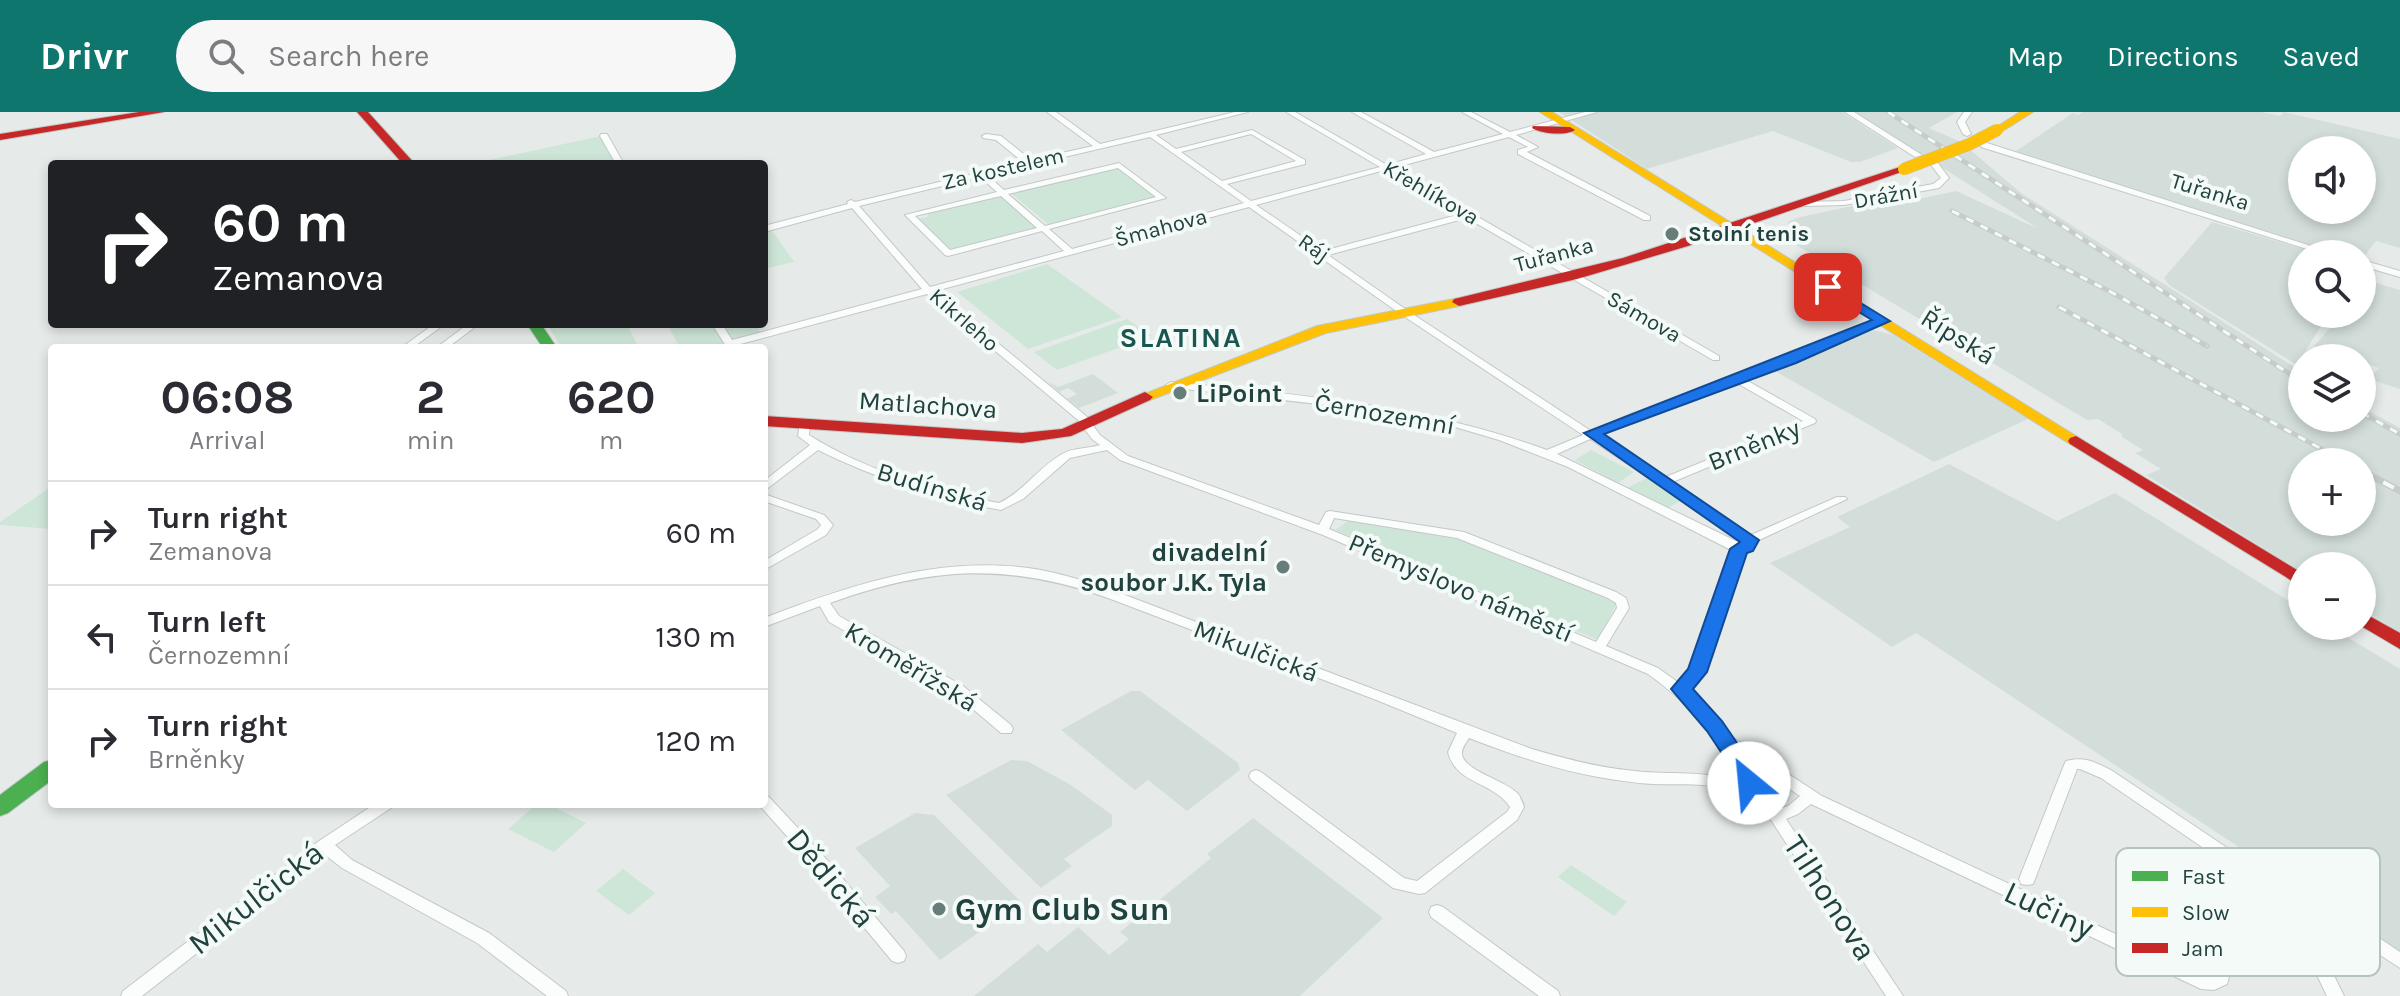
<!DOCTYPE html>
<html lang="en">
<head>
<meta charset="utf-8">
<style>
	:root { --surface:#fff; --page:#f7f7f7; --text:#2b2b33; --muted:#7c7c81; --line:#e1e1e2; --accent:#0f766e }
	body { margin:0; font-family:Karla,sans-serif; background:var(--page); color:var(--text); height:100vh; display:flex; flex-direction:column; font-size:30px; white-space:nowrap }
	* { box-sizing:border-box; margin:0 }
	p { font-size:26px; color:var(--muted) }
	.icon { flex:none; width:44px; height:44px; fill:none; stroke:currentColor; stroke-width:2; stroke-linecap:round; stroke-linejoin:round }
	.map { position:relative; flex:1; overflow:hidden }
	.sheet { position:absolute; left:48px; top:232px; width:720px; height:464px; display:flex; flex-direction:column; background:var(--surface); border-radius:8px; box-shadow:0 4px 12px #0003 }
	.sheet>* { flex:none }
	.top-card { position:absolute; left:48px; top:48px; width:720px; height:168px; border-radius:8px; box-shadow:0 4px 12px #0003; background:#202124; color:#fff; overflow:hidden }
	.fabs { position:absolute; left:2288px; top:24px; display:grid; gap:16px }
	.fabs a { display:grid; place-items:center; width:88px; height:88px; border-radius:50%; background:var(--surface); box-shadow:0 4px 12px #0003; font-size:40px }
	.pin { position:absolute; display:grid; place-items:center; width:68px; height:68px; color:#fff; margin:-34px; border-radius:16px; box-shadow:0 4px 12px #0006 }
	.me { position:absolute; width:88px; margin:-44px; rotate:332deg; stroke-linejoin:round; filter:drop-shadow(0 0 6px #0008) }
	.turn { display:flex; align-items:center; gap:28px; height:168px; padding:0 32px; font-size:36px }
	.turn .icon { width:104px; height:104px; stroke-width:2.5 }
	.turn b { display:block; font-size:56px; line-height:68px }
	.eta { display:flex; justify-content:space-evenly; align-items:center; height:136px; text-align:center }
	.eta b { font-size:48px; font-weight:700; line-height:56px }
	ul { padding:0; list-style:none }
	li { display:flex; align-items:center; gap:24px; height:104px; padding:0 32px; border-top:2px solid var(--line) }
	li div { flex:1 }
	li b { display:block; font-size:30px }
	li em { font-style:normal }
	header { display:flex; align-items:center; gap:48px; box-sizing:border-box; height:112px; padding:0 40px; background:var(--accent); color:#fff }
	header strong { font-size:38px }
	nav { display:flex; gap:44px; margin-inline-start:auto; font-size:28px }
	.search { width:560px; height:72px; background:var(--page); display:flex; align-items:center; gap:20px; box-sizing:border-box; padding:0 28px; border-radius:44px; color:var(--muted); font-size:30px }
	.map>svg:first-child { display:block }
	.built { fill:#d3deda; fill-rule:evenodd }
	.green { fill:#cee6d8 }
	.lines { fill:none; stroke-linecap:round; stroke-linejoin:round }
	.street-casing { stroke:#c3c8c7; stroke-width:2 }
	.fast-casing { stroke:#c1c9c7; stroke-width:2 }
	.slow-casing { stroke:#c1c9c7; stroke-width:2 }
	.jam-casing { stroke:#c1c9c7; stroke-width:2 }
	.street { fill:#fbfcfc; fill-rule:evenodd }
	.fast { fill:#4caf50; fill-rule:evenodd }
	.slow { fill:#ffc107; fill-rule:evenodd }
	.jam { fill:#c62828; fill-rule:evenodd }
	.rail-far1-casing { stroke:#c7cccb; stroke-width:5 }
	.rail-casing { stroke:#c7cccb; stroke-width:7 }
	.rail-far1 { stroke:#f4faf8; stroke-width:3; stroke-dasharray:8; stroke-linecap:butt }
	.rail { stroke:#f4faf8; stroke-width:4; stroke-dasharray:12; stroke-linecap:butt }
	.slow-bridge-casing { stroke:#c1c9c7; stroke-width:13; stroke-linecap:butt }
	.slow-bridge { stroke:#ffc107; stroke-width:12 }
	.route { fill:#1a73e8; stroke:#114b97; stroke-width:2 }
	.poi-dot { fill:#667d7a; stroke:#f4faf8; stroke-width:3 }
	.labels { text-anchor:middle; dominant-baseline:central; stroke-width:8; stroke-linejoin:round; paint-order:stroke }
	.far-street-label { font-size:22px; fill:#21423e; stroke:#f4faf8 }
	.far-poi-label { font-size:22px; font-weight:bold; fill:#21423e; stroke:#f4faf8; text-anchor:start }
	.street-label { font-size:26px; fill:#21423e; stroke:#f4faf8 }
	.poi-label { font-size:26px; font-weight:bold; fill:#21423e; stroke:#f4faf8; text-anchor:start }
	.far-district-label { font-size:28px; font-weight:bold; letter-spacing:2px; fill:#1a5650; stroke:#f4faf8 }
	.near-street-label { font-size:32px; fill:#21423e; stroke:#f4faf8 }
	.near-poi-label { font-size:32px; font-weight:bold; fill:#21423e; stroke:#f4faf8; text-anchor:start }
	.key { fill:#f4faf8; stroke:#b5c3c0; stroke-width:2 }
	.key-label { font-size:22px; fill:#21423e }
</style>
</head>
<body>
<header>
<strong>Drivr</strong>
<div class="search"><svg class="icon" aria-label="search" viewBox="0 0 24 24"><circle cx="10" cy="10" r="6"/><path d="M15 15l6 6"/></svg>Search here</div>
<nav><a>Map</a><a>Directions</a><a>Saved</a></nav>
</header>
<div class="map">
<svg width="2400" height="884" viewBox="0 0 2400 884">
	<rect width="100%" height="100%" fill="#e6ebea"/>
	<!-- built -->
	<g class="built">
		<polygon points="1559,0 1842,0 1898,36 1860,50 1851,50 1773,19 1647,57"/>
		<path d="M1855,0h102l-28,16 32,14 60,51 281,179v46h60v-11l38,21v204l-38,-23v-43h-60v6l-156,-97 15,-6 -26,-16 8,-3 -21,-13v-3l-24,-15 -11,1 -304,-183v-7l11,-2 -7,-6 13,-5 104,-22 10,5 42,-9 81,37zM2302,350h60v60h-60z"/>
		<path d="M2083,0h178l19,4 4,-4 116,27v109l-24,-7 -14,18v-5h-22l-327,-101 60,-40 5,2zM2302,38h60v60h-60z"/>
		<polygon points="2212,110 2320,142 2302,142 2302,202 2328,202 2297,253 2169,173 2164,166"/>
		<polygon points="2369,169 2400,178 2400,277 2369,267 2379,256 2362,250 2362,246 2350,246 2314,234 2342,202 2362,202 2362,178"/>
		<polygon points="1873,218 1893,223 2028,307 1934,350 1773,258"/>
		<polygon points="1093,262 1118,281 1079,296 1067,287 1077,282 1068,276 1059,280 1047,269 1058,275"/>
		<polygon points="1949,352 2057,409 2115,381 2302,497 2302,514 2329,514 2400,557 2400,842 1916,521 1892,535 1770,451 1850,415 1837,405"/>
		<polygon points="1131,579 1140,579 1238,651 1240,658 1187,699 1148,668 1135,678 1061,618"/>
		<polygon points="1011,648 1027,649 1071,673 1112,703 1112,714 1064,747 1072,754 1041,776 946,683"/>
		<polygon points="915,701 934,703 1021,790 940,848 896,799 891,802 875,785 890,774 855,736"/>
		<polygon points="1253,706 1383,806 1300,884 974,884 1038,832 1047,840 1078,815 1109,843 1129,827 1120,820 1211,746 1207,742"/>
	</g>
	<!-- green -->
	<g class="green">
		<polygon points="601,24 618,52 471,52"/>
		<polygon points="1119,55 1159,85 1049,113 1011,81"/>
		<polygon points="999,83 1039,117 965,136 944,137 915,107 927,105 929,99"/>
		<polygon points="769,114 794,150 764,157 764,116"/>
		<polygon points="1047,152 1122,205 1028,237 957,180"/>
		<polygon points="1127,207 1152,224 1057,258 1034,240"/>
		<polygon points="547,212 627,212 639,236 562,236"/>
		<polygon points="667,212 755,212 761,221 718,236 680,236"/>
		<polygon points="1591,338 1634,360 1618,371 1575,348"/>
		<polygon points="1647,366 1681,389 1665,397 1625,377"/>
		<polygon points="52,374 52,417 0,413 0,410"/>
		<polygon points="1352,406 1459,424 1617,490 1598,528 1335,418"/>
		<polygon points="537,692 548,692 586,711 554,740 508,717"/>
		<polygon points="1571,753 1627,790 1614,804 1558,765"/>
		<polygon points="623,757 655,781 629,803 596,779"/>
	</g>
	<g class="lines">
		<!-- street casing -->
		<g class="street-casing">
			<g id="street">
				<path d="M1047,0h9l44,32 135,-32h13l-92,23 20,14 76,-19 53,30v4l-78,20 24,17 129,-34 -94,-55h9l92,53 39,-11 -74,-42h9l73,40 69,-18 -41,-22h9l39,20 75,-20h12l-81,23 22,12 -11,5 123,64v4h-6l-126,-66v-4l10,-3 -19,-10 -116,31 326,188v4h-6l-246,-142 -139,37 80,56 183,120 40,-17 157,-56 91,-39h6v4l-91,39 -48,18 69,39 1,2 -1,2 -145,60 81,52 86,-38h8l2,2 -92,43 -5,8 -6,1 -36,112 -11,20 -9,8 44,46 90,59 381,179 11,-1 17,-60 34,-24 -164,-112 -21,-9h-3l-42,110 -2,5 -6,1 -6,-1 -2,-5 45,-114 2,-4c19,-5 28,1 45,9l170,114 25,5 94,63v16l-104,-68 -17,-3 -19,14 65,46 19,39h-17l-14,-29 -65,-47 -4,3 -17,61 -13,6 -13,-1 -390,-185 -13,10 -12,5 117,177h-17l-115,-176c-9,-9 -17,-18 -28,-24 -27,-15 -61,-11 -90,-12 -19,-1 -37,-4 -55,-7 -44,-8 -88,-23 -129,-39 -3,5 -8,11 -7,17 4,17 46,26 57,40 1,2 5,11 5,12l-7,13 -92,73 -6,1 -26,-6 -142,-108 -2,-4 2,-4 5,-2 5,2 143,106 13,3 90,-69 3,-5c-16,-25 -55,-23 -62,-55l9,-19 -78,-32 -271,-103c-101,-36 -178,-31 -278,5l9,13 124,70 48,39 2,4 -2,4h-10l-48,-41 -124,-70 -9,-16 -56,21v-9c84,-32 171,-62 264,-50 30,4 60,14 89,24l415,157c34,10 68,19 103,22 35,4 71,-1 104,11 -1,-35 -63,-88 -91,-108l-325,-139 -203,-75 -13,-10 -37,8 -47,41 -22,11c-63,-11 -126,-32 -183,-60l-50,38 -4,1v-8l46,-36 -12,-9 2,-13 5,-3 5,3 -1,12c55,35 126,56 190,68 25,-12 40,-36 63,-49 12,-7 26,-5 38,-9l-8,-6 -14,-19 -151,-126 -198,53 -3,-1 -14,-22h10l10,16 190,-51 -70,-81 -88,24v-6l84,-22 -1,-2 4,-2 4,2 168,-40 -27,-22 -13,-2 -1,-2 4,-2 15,2 30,24 62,-14zM1251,22l45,27 -74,20 -41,-29zM1150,25l94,66 -172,46 -23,-20 117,-31 -47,-35 -115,27 -17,-15zM1118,56l38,29 -111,29 -37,-32zM1385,58l76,44 -138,37 -67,-46zM980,65l17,15 -92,23 40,40 3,1 94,-25 22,20 -134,36 -71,-81zM1001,84l36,32 -87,22 -35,-34zM1249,95l153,108 181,120 -36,15c-124,-45 -246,-55 -376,-68l-5,3 1,2 195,22 93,18 44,13 69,27 165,84 -39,112 -7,14 -8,6 -21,-15 -52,-22 23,-38 -3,-10 -10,-6 -152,-60 -134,-21 -4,1 -7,13 -191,-69 -28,-21 -14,-19 -151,-125zM1737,271l66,38 -140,57 -64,-42 40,-18zM1590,327l153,102 -1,3 -185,-90zM1334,406l123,20 151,60 8,5 1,5 -21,34 -267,-113zM1747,649l53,35 -12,10 -9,3 -12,-12 -13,-8v-13z"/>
				<polygon points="1845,0 1854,0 1922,43 1915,45"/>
				<polygon points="1964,0 1972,0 1965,10 1971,22 1967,24 1963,22 1957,10"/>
				<polygon points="601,22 607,22 624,52 616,52 600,24"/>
				<polygon points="1981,31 1987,31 2336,142 2323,142 1981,35"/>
				<polygon points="1932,51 1938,51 1949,66 1939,76 1844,93 1805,94 1801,92 1805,90 1844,89 1933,72 1941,66 1931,53"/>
				<polygon points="2362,148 2400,159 2400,165 2362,154"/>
				<polygon points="434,212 445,212 412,236 401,236"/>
				<polygon points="468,212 479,212 447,236 436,236"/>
				<polygon points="764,382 824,403 833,413 826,423 764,458 764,449 818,417 821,413 816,407 764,389"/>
				<polygon points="764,683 769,685 821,741 904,839 906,844 904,849 898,851 892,849 810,750 759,693 764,692"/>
				<polygon points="375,692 393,692 391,696 335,733 352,748 489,821 566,879 568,884 547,884 477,831 342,756 324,742 142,884 121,884 123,879 319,729"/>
				<polygon points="1437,793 1443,795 1558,879 1560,884 1539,884 1431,805 1429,800 1431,795"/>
			</g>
		</g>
		<!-- fast casing -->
		<g class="fast-casing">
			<g id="fast">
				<polygon points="527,212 541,212 557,236 543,236"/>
				<polygon points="52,648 52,668 8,701 0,704 0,683 44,650"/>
			</g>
		</g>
		<!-- slow casing -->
		<g class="slow-casing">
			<g id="slow">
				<polygon points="1540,0 1552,0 2084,329 2082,332 2070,332"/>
				<polygon points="2020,0 2033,0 2001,20 1992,18"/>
				<polygon points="1459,186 1466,190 1464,193 1326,221 1150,288 1145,290 1137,285 1317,214"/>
			</g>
		</g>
		<!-- jam casing -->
		<g class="jam-casing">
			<g id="jam">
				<polygon points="139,0 164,0 0,28 0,22"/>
				<polygon points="357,0 368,0 415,52 403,52"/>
				<path d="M1533,14l37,1 5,3c-9,6 -34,4 -43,-2z"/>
				<polygon points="1900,55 1910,57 1688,134 1577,167 1459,194 1452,190 1454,187 1623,146"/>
				<polygon points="1145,280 1153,285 1150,288 1071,324 1022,331 764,314 764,304 1022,321 1062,317"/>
				<polygon points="2076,324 2302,461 2302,475 2070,332 2068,329 2070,326"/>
				<polygon points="2362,500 2400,521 2400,537 2361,514"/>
			</g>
		</g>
		<!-- street -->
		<use href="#street" class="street"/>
		<!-- fast -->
		<use href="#fast" class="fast"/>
		<!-- slow -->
		<use href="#slow" class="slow"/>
		<!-- jam -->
		<use href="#jam" class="jam"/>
		<!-- rail-far1 casing -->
		<g class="rail-far1-casing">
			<g id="rail-far1">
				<polyline points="1888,0 2302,270"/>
				<polyline points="1952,99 2111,180 2207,234"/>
				<polyline points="2059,195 2342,348"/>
				<polyline points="2362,301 2400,322"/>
			</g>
		</g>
		<!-- rail casing -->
		<g class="rail-casing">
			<g id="rail">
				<polyline points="2338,346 2346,350"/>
				<polyline points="2362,359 2400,379"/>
			</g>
		</g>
		<!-- rail-far1 -->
		<use href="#rail-far1" class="rail-far1"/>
		<!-- rail -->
		<use href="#rail" class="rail"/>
		<!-- slow-bridge casing -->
		<g class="slow-bridge-casing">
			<polyline id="slow-bridge" points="1904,57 1970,32 1997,18"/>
		</g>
		<!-- slow-bridge -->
		<use href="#slow-bridge" class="slow-bridge"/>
	</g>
	<!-- route -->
	<polygon class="route" points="1828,171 1890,209 1796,251 1604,322 1759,428 1753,439 1747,441 1707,560 1693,577 1722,609 1759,663 1757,677 1749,680 1741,677 1737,664 1707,619 1671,577 1688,557 1730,437 1740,430 1584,321 1872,208 1823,178 1821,175"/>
	<!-- markers -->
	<g class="poi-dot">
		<circle cx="1672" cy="122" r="8"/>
		<circle cx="1180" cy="281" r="8"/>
		<circle cx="1283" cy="455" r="8"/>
		<circle cx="939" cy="797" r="8"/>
	</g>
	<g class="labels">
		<!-- far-street labels -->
		<g class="far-street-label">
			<text transform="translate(1003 57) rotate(-13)">Za kostelem</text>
			<text transform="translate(2210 80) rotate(17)">Tuřanka</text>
			<text transform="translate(1431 81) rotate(30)">Křehlíkova</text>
			<text transform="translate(1886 84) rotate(-10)">Drážní</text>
			<text transform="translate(1161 116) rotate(-15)">Šmahova</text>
			<text transform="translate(1314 136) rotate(35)">Ráj</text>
			<text transform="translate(1554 143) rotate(-15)">Tuřanka</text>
			<text transform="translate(1644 205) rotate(30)">Sámova</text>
			<text transform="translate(964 208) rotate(41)">Kikrleho</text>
		</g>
		<!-- far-poi labels -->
		<g class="far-poi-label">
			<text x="1688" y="122">Stolní tenis</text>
		</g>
		<!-- street labels -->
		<g class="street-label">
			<text transform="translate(1958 225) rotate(32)">Řípská</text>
			<text transform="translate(928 293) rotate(4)">Matlachova</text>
			<text transform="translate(1385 302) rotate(10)">Černozemní</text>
			<text transform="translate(1754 333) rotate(-22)">Brněnky</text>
			<text transform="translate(932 375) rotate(17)">Budínská</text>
			<text transform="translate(1461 476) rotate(23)">Přemyslovo náměstí</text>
			<text transform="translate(1256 539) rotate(21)">Mikulčická</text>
			<text transform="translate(911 555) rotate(31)">Kroměřížská</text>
		</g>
		<!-- poi labels -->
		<g class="poi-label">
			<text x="1196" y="281">LiPoint</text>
			<text x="1267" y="440" text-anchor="end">divadelní<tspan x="1267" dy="30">soubor J.K. Tyla</tspan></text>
		</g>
		<!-- far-district labels -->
		<g class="far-district-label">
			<text x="1181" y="225">SLATINA</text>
		</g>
		<!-- near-street labels -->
		<g class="near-street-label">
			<text transform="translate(831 766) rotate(50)">Dědická</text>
			<text transform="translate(256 786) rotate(-38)">Mikulčická</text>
			<text transform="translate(1830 786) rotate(57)">Tilhonova</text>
			<text transform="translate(2049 798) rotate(25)">Lučiny</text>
		</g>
		<!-- near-poi labels -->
		<g class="near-poi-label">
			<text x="955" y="797">Gym Club Sun</text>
		</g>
	</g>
	<!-- legend -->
	<rect x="2116" y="736" width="264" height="128" rx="12" class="key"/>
	<rect x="2132" y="759" width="36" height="10" fill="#4caf50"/>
	<rect x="2132" y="795" width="36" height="10" fill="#ffc107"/>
	<rect x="2132" y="831" width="36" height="10" fill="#c62828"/>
	<g class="key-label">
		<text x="2182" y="772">Fast</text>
		<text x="2182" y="808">Slow</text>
		<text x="2182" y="844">Jam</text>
	</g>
</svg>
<div class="fabs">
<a><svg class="icon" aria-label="sound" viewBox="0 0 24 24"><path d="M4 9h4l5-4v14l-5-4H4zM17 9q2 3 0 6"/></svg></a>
<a><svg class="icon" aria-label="search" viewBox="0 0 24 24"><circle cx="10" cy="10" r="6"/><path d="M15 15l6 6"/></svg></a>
<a><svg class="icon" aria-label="layers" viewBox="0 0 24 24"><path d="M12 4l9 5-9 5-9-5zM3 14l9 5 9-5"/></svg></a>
<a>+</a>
<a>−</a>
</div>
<div class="pin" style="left:1828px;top:175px;background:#d93025"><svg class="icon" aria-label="arrive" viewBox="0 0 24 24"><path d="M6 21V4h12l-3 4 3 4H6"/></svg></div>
<svg class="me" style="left:1749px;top:671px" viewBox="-20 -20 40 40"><circle r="19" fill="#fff"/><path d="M0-13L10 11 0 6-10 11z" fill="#1a73e8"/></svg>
<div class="top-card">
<div class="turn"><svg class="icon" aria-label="right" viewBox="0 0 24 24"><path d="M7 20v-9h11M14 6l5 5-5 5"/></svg><div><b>60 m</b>Zemanova</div></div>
</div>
<section class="sheet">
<div class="eta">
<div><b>06:08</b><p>Arrival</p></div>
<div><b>2</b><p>min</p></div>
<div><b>620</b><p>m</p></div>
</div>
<ul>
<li><svg class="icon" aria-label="right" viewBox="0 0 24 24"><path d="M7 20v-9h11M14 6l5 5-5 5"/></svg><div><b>Turn right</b><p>Zemanova</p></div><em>60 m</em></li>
<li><svg class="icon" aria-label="left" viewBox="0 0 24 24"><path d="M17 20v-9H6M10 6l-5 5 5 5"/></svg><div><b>Turn left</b><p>Černozemní</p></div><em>130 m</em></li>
<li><svg class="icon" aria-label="right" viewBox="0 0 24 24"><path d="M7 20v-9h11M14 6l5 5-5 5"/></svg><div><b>Turn right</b><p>Brněnky</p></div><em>120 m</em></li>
</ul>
</section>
</div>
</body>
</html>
